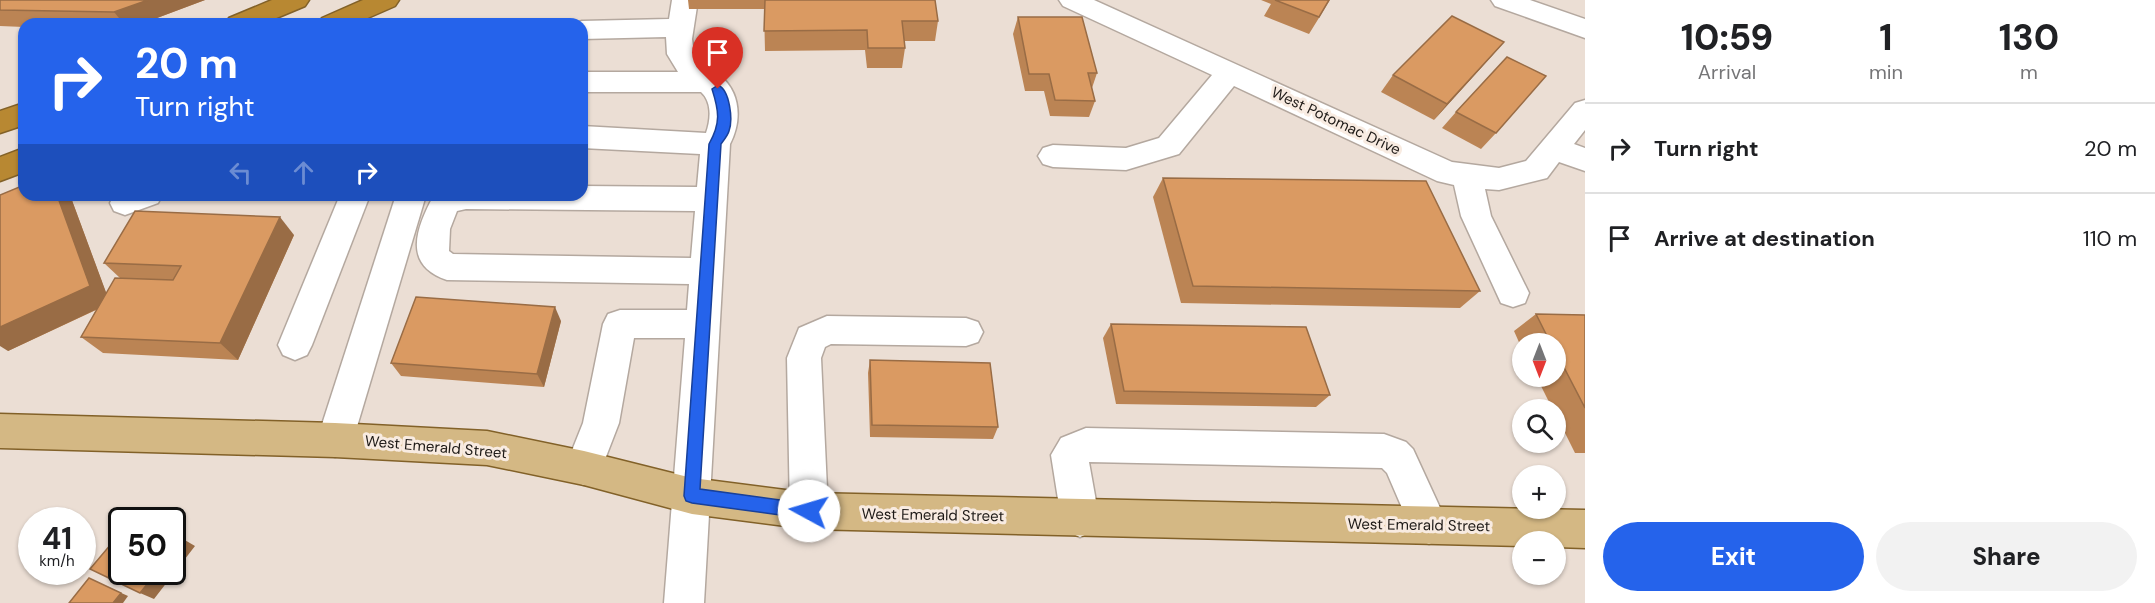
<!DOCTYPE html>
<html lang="en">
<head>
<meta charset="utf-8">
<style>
	:root { --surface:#fff; --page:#f2f2f2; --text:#202124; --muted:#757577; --line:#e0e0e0; --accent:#2563eb }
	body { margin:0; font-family:"DM Sans",sans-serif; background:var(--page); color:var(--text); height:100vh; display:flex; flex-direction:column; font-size:22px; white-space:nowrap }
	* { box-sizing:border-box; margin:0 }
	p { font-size:20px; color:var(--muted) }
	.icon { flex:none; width:33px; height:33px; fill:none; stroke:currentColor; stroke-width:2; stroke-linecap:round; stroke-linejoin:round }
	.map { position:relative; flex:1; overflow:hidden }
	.details { display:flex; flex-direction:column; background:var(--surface); width:570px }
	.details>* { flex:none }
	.top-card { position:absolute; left:18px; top:18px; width:570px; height:183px; border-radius:18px; box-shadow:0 2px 4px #0004; background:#2563eb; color:#fff; overflow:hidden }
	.needle { width:39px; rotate:180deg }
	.buttons { position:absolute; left:1512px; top:333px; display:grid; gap:12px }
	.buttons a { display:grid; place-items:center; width:54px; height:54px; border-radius:50%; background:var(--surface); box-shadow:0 2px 4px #0004; font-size:30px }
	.speed { position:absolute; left:18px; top:507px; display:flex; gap:12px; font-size:30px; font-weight:700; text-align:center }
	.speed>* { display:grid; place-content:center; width:78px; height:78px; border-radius:50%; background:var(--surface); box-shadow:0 2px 4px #0004; line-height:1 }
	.speed small { font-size:15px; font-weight:400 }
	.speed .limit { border:3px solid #111; border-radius:9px; background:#fff; color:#111 }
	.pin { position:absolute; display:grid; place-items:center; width:51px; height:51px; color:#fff; margin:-62px -26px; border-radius:50% 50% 50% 0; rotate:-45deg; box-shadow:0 0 6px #0007 }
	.pin .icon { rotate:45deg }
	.me { position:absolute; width:66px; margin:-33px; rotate:276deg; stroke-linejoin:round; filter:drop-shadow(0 0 4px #0008) }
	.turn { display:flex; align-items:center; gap:21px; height:126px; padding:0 18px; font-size:27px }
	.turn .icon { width:78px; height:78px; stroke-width:2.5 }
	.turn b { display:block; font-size:42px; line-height:51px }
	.lanes { display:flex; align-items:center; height:57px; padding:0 18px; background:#0003; justify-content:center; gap:30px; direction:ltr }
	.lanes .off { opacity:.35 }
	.eta { display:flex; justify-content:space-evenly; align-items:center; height:102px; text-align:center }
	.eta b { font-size:36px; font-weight:800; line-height:42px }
	.cta { display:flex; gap:12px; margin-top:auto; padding:12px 18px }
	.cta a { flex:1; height:69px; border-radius:36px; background:var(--accent); color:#fff; font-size:24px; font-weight:800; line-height:69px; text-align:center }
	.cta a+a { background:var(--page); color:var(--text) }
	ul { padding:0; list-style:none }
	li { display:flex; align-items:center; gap:18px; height:90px; padding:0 18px; border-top:2px solid var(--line) }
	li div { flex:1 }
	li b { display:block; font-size:22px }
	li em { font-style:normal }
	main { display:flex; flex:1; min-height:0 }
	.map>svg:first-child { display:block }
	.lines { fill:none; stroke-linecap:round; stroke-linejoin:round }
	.minor-casing { stroke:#b4a89f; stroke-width:3 }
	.major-casing { stroke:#826128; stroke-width:3 }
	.highway-casing { stroke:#826128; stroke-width:3 }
	.minor { fill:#fff; fill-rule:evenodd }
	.major { fill:#d4b884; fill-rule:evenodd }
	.highway { fill:#b88832; fill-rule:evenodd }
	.wall { fill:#bb8454 }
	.shaded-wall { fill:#996c45 }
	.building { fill:#da9a62; stroke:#996c45; stroke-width:1.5 }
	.route { fill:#2563eb; stroke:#184099; stroke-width:1.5 }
	.labels { text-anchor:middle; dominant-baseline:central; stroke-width:6; stroke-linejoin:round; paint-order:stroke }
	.street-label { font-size:15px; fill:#1d1916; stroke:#f8ebe1 }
</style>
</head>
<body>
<main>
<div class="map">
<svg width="1585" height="603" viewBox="0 0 1585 603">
	<rect width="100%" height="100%" fill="#ebded4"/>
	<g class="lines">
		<!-- minor casing -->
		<g class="minor-casing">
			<g id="minor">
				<path d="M672,0h26l-6,39 2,15c6,10 16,14 25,21 22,17 23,46 11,69l-26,459h-40l21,-265h-51l-15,85 -22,57 -13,5 -13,-5 -6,-12 18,-45 20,-99 5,-10 12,-4h67l2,-26 -242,-4c-45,-15 -31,-52 -13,-85h148v-9l115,1 3,-33 -118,-6v-22l124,7c5,-14 6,-31 -5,-41h-119v-20h96l-11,-18 -1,-17 -84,2v-15h-9l9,-3 87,-2zM466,209l229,2 -4,47 -238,-4 -4,-3 1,-22 7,-18z"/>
				<polygon points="1059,0 1094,0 1452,162 1499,168 1526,161 1575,103 1585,100 1585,130 1574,144 1585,148 1585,171 1559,162 1547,178 1499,190 1485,189 1491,216 1529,293 1525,303 1513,307 1501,303 1461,216 1454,185 1437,181 1234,86 1179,154 1126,170 1053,167 1043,164 1038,156 1043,148 1053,145 1126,148 1159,138 1212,75 1063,6"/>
				<polygon points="1491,0 1530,0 1585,19 1585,38 1495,6"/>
				<polygon points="114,195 162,195 158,203 125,215 114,211 110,203"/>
				<polygon points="340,195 370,195 312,345 307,355 295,360 283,355 278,345"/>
				<polygon points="396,195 426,195 353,440 348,452 335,457 322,452 317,440"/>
				<polygon points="827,316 966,318 978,322 983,332 978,342 966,346 831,344 825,347 821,358 828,511 822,524 809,529 796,524 790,511 787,358 799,328"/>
				<polygon points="1086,428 1384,434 1406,442 1413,449 1448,525 1443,538 1429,544 1415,538 1387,473 1382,468 1089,462 1099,518 1094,531 1080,537 1066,531 1061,518 1051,455 1061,438"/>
			</g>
		</g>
		<!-- major casing -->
		<g class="major-casing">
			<polygon id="major" points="0,414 335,423 487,431 584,451 692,478 809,493 1585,510 1585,548 1556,547 1556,542 1522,542 1522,546 809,529 692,514 584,485 487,465 335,457 0,448"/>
		</g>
		<!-- highway casing -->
		<g class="highway-casing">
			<g id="highway">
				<polygon points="272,0 309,0 305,6 262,24 225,24 229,18"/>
				<polygon points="363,0 399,0 395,6 354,24 318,24 322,18"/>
				<polygon points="24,103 24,125 0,133 0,111"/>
				<polygon points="24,148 24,172 0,181 0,157"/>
			</g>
		</g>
		<!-- minor -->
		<use href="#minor" class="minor"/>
		<!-- major -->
		<use href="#major" class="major"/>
		<!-- highway -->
		<use href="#highway" class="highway"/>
	</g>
	<!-- wall -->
	<g class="wall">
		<polygon points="0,0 205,0 141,24 24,24 24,27 0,26"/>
		<polygon points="688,0 935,0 938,21 935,41 904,41 905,48 902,68 867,68 865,50 765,51 764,9 689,9"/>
		<polygon points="1261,0 1330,0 1309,34 1264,16 1271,4"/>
		<polygon points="1018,17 1097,73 1092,88 1095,101 1089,117 1050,116 1044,91 1025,91 1013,34"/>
		<polygon points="1504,42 1434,120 1381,92 1393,75"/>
		<polygon points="1456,112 1496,133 1481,149 1442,128"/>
		<polygon points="1163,178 1480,291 1460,308 1181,303 1153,197"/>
		<polygon points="24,195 70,195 106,293 120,278 104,263 294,235 238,360 103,353 81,337 96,310 8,351"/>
		<polygon points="1536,314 1585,315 1585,453 1575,453 1556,415 1556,410 1553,410 1536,376 1556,376 1556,344 1522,344 1522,349 1514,331"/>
		<polygon points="561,321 544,387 401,376 391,363"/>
		<polygon points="1111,324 1330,395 1316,407 1116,404 1103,338"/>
		<polygon points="870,360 998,427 993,439 870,437 868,373"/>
	</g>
	<!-- shaded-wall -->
	<g class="shaded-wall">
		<polygon points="148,0 205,0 141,24 124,24 114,12"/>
		<polygon points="1504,42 1490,58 1434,120 1447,104"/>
		<polygon points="57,195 70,195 110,303 8,351 0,346 0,327"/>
		<polygon points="280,217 294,235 238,360 220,343"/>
		<polygon points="555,307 561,321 544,387 537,374"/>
		<polygon points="183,539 195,546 154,599 140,593 157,572 172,572 172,552"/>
		<polygon points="97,582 128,596 123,603 113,603"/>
	</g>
	<!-- building -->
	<g class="building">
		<polygon points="0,0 148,0 114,12 0,10"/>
		<polygon points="765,0 935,0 938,21 902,21 905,48 868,48 867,30 764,31"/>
		<polygon points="1275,0 1329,0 1319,17"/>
		<polygon points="1452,16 1504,42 1447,104 1393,75"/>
		<polygon points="1018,17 1082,17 1097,73 1088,73 1095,101 1055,100 1049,74 1029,74"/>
		<polygon points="1507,57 1546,76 1496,133 1456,112"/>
		<polygon points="1163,178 1426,181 1480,291 1193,286"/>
		<polygon points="24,185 24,195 57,195 90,286 0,327 0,195"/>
		<polygon points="135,211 280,217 220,343 81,337 115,278 173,280 181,266 104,263"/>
		<polygon points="416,297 555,307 537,374 391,363"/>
		<polygon points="1536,314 1585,315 1585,408 1556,352 1556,344 1551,344"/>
		<polygon points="1111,324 1306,327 1330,395 1124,391"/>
		<polygon points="870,360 990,363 998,427 872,425"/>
		<polygon points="134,517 143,520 131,520"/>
		<polygon points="122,531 122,572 157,572 140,593 90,569"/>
		<polygon points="172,534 183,539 172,552"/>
		<polygon points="89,578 121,593 113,603 69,603"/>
	</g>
	<!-- route -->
	<path class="route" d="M718,85c12,5 15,35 11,46 -1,4 -5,9 -8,13l-21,345 109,15 6,2 2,5 -2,6 -6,2 -117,-16 -6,-2 -2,-5 25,-352c12,-21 10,-33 3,-55z"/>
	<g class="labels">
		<!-- street labels -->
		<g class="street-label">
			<text transform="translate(1336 121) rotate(25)">West Potomac Drive</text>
			<text transform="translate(436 447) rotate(5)">West Emerald Street</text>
			<text transform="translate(933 515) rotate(1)">West Emerald Street</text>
			<text transform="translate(1419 525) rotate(1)">West Emerald Street</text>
		</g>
	</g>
</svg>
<div class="buttons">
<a><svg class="needle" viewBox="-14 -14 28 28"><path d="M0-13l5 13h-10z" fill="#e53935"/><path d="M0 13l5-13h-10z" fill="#757577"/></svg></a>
<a><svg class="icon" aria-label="search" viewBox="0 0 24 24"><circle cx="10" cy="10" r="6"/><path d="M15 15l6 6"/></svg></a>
<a>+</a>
<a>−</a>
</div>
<div class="speed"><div>41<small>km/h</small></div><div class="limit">50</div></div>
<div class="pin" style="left:718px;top:89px;background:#d93025"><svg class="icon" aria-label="arrive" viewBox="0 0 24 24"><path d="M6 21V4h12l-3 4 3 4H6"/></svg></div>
<svg class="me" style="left:809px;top:511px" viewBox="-20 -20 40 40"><circle r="19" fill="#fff"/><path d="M0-13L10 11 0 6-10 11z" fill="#2563eb"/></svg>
<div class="top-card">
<div class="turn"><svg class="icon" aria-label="right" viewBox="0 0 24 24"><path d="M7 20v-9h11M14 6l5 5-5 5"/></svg><div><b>20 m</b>Turn right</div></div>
<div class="lanes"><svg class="icon off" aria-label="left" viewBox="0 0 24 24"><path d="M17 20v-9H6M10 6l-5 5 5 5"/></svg><svg class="icon off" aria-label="ahead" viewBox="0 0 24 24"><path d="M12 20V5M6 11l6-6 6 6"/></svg><svg class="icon" aria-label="right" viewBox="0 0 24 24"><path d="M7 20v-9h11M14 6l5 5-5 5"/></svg></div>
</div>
</div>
<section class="details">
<div class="eta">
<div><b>10:59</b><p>Arrival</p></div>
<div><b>1</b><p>min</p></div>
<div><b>130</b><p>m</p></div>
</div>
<ul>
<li><svg class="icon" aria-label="right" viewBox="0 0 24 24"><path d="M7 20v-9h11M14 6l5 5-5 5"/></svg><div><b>Turn right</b></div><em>20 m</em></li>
<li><svg class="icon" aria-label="arrive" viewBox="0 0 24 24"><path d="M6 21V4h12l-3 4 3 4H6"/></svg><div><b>Arrive at destination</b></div><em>110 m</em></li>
</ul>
<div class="cta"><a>Exit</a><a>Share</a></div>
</section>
</main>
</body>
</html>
